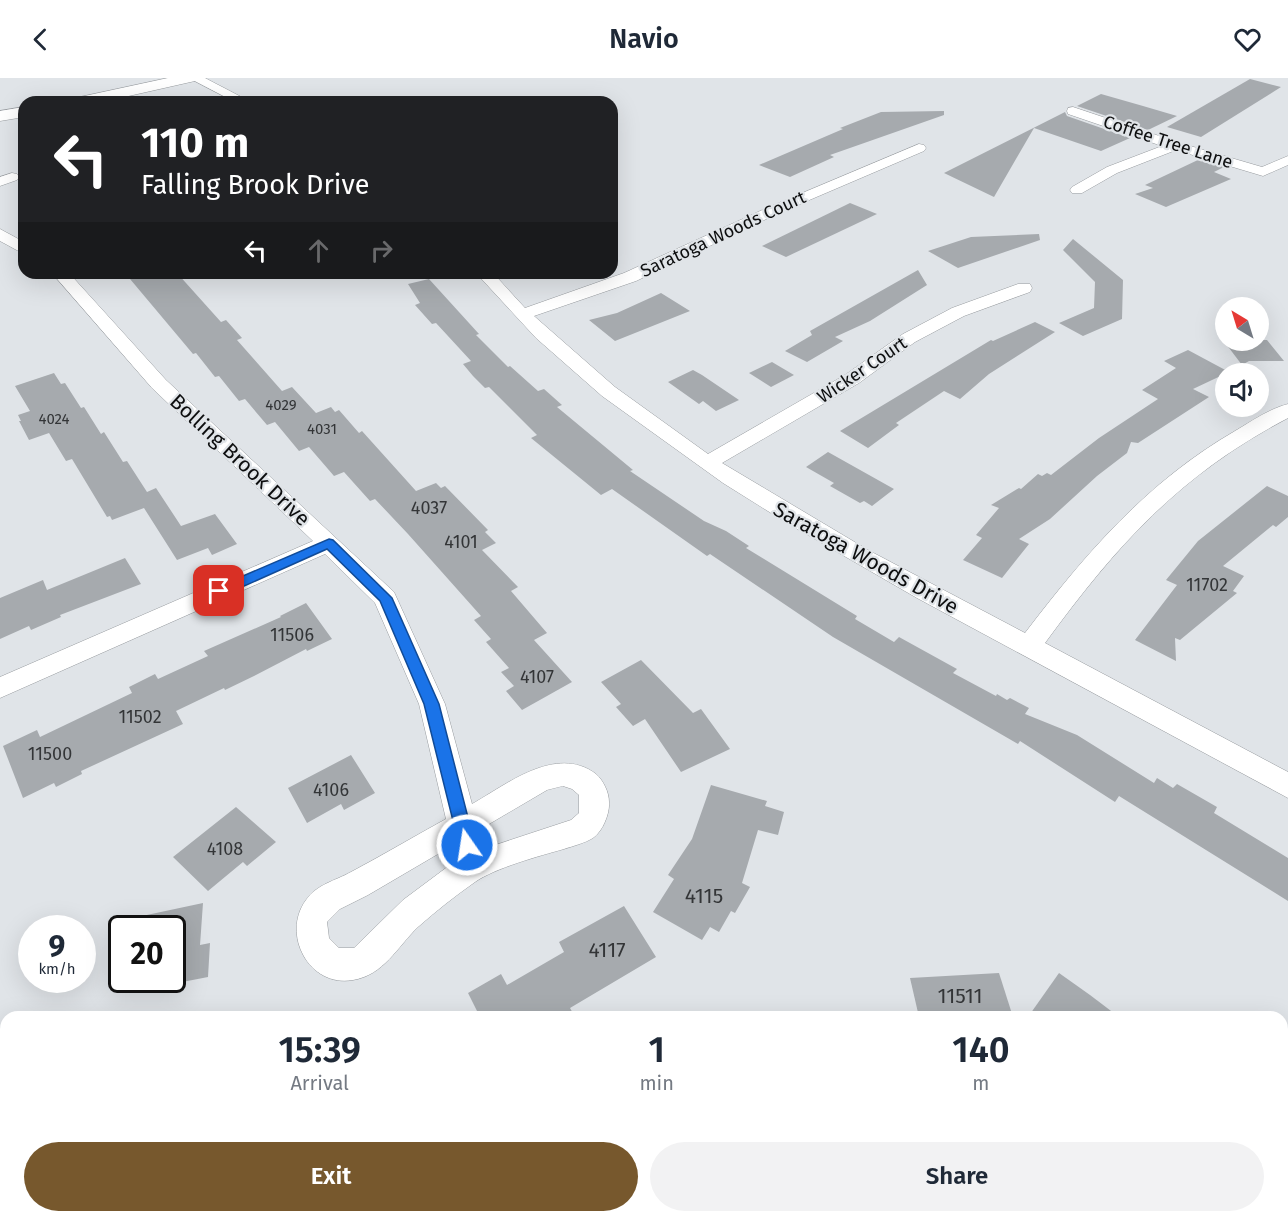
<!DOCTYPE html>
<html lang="en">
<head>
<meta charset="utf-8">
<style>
	:root { --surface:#fff; --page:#f2f2f3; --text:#1f2937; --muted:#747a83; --accent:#77582d }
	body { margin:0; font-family:"Fira Sans",sans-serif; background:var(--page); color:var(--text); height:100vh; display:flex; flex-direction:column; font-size:22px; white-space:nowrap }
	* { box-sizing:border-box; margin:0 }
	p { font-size:20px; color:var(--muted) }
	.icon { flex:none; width:33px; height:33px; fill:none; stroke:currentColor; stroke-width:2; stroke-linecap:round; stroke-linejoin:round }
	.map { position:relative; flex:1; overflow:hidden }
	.details { position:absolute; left:0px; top:933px; width:1288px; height:212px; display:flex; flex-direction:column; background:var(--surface); border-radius:18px 18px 0 0; box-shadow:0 6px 24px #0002 }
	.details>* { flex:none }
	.hud { position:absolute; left:18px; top:18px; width:600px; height:183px; border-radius:18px; box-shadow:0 6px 24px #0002; background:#202124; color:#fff; overflow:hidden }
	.needle { width:39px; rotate:322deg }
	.buttons { position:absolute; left:1215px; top:219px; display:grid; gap:12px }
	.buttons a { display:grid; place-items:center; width:54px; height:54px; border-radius:50%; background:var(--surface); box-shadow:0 6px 24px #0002; font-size:30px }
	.speed { position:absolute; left:18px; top:837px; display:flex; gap:12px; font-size:30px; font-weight:700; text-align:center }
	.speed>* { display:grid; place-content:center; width:78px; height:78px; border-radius:50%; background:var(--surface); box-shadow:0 6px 24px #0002; line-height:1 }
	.speed small { font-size:15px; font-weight:400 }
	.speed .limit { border:3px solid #111; border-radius:9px; background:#fff; color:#111 }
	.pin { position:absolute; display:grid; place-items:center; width:51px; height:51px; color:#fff; margin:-26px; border-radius:12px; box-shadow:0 3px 9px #0006 }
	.me { position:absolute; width:66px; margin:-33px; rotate:347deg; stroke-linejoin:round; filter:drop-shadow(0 0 4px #0008) }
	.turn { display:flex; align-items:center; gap:21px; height:126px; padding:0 24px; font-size:27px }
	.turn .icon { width:78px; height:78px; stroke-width:2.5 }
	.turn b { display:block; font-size:42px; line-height:51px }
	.lanes { display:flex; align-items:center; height:57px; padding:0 24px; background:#0003; justify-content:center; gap:30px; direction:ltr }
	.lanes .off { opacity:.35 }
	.eta { display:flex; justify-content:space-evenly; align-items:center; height:102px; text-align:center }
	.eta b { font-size:36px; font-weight:600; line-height:42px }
	.action { display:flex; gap:12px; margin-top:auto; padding:12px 24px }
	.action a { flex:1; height:69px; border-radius:36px; background:var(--accent); color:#fff; font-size:24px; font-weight:600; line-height:69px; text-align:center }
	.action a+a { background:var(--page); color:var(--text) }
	header { display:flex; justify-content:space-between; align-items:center; height:78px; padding:0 24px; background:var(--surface); font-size:27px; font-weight:600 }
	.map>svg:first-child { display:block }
	.building { fill:#a6aaae }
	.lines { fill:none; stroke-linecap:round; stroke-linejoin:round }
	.lane-casing { stroke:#979b9f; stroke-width:1 }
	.street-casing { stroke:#979b9f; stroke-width:1 }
	.primary-casing { stroke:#979b9f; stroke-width:1 }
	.lane { fill:#fff; fill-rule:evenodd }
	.street { fill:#fff; fill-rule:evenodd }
	.primary { fill:#fff; fill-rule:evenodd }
	.route { fill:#1a73e8; stroke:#114b97; stroke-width:1.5 }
	.labels { text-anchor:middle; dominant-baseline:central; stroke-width:4.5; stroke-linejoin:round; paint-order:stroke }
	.far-number-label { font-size:15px; fill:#333537 }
	.far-street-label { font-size:18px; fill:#0d0e0f; stroke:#e0e4e8 }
	.number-label { font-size:18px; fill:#333537 }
	.street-label { font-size:21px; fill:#0d0e0f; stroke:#e0e4e8 }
	.near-number-label { font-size:21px; fill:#333537 }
</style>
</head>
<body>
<header><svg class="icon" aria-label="back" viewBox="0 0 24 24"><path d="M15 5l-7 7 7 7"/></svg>Navio<svg class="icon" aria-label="heart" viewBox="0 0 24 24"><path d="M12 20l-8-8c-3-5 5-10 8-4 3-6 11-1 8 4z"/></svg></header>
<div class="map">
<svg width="1288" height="1144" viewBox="0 0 1288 1144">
	<rect width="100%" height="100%" fill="#e0e4e8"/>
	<!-- building -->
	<g class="building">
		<polygon points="1250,1 1281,9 1201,59 1167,49"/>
		<polygon points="1101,16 1143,28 1177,38 1148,52 1077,28"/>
		<polygon points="944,33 944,37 830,77 834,79 790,99 759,87 843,51 840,50 881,34"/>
		<polygon points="1065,34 1067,38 1130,60 1101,73 1034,50 994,119 944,95"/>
		<polygon points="1200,81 1224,89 1214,94 1231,101 1166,129 1135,116 1153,110 1145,107"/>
		<polygon points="850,125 877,136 786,179 762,168"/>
		<polygon points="1039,156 1040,162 958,190 928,173 971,159"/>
		<polygon points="1073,161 1123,202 1122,241 1083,258 1059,245 1094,230 1095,204 1063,172"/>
		<polygon points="918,192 927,207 870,243 835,259 843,263 807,284 785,273 812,257 810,253"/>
		<polygon points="125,195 177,195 221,244 226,242 242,260 237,262 282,313 292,309 316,335 331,329 335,334 339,332 359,355 362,353 416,413 436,405 441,410 445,408 488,452 485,454 496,465 482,472 518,509 511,513 547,555 534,562 572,604 522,632 506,613 514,608 501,594 509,590 486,564 491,561 474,542 481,538 408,456 375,421 370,423 344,394 334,398 309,369 299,373 275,344 267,347 245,321 239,323 219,298 215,299 196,275 193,276"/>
		<polygon points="429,201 479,256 476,257 508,289 510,288 538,313 544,311 562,327 557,329 633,392 630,393 704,443 726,453 749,468 746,470 857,538 855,541 894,564 899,559 957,591 953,595 996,618 997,616 1007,622 1010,620 1029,630 1025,636 1077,657 1154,705 1157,700 1173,710 1177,706 1217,729 1214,735 1288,780 1288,823 1119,718 1115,724 1020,663 1018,666 833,559 710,476 707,478 612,411 601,417 531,360 537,357 489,309 485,310 473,298 463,286 471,283 436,245 432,246 415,227 420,225 408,206"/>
		<polygon points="661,215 690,233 615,263 589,242 617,235"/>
		<polygon points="1035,244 1055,254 989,296 960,321 944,313 896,345 899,347 868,370 840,353 991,262 993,263"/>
		<polygon points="1223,262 1267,262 1284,283 1249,283 1242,287"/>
		<polygon points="1188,272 1229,294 1193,311 1209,319 1138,365 1131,364 1127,375 1097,398 1050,441 1019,461 1029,466 1002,500 963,482 982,460 976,457 999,430 991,427 1019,410 1021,411 1038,396 1042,398 1047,395 1051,397 1099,360 1158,321 1142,312 1176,290 1164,283"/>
		<polygon points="772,284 794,297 771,309 749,295"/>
		<polygon points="693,292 702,297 739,322 716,333 703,323 699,326 668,304"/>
		<polygon points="54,295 61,306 65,305 81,330 84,329 101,356 104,354 123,384 127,383 147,414 156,410 181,448 215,436 237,466 212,477 208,470 177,482 144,430 112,442 110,438 107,439 72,381 66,383 49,355 29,362 19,343 21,343 18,337 30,333 15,308"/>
		<polygon points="828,374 894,411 872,428 864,423 860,425 830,408 834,405 806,389"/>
		<polygon points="1267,408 1288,418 1288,439 1276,449 1273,447 1223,488 1244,498 1233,513 1237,515 1180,562 1175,560 1176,583 1135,562 1177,507 1166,502 1198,463"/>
		<polygon points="125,480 141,506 60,537 61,539 31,552 29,548 0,561 0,520 43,502 47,512"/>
		<polygon points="306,525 332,561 307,573 306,571 254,598 225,612 224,610 176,633 183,646 81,693 82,696 56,709 54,705 23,720 3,668 37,652 40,659 132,615 129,609 155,596 158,601 208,578 204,573 281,539 280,538"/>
		<polygon points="641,582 693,635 701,631 730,671 681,694 645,641 633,648 616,629 621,626 601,604"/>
		<polygon points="351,677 375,715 344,732 341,726 307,745 288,710"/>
		<polygon points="711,707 767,723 765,728 784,734 778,757 758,752 742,805 750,809 735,835 731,833 719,854 710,849 702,862 653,834 674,801 668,797 692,761"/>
		<polygon points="236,729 276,764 247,788 243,784 208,813 173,779"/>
		<polygon points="203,825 200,867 210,865 208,899 172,906 172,850 129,850 128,841"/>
		<polygon points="624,828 656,879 570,930 575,939 480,939 468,915 501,896 507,907 564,874 559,864"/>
		<polygon points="999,895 1013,939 919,939 910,900"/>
		<polygon points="1059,895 1090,917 1119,939 1028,939"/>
	</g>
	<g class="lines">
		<!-- lane casing -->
		<g class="lane-casing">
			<polygon id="lane" points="462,738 468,740 470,745 480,789 478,794 472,796 466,794 464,789 454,745 456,740"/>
		</g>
		<!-- street casing -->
		<g class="street-casing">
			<g id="street">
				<polygon points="189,0 205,0 251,24 235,24"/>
				<polygon points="1073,29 1180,65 1262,89 1288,78 1288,87 1263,98 1176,72 1117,95 1082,115 1072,115 1070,112 1072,109 1107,89 1162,68 1068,36 1067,33 1068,30"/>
				<path d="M919,66l5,1 2,3 -2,3 -145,62 -143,68 -102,35 81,71 93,67 137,-79 58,-41 49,-26 66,-24h12l2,4 -2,4 -66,24 -49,26 -56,41 -137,80 146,87 157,83c61,-80 122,-151 210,-202 17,-10 34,-22 53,-27v14c-109,57 -172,128 -243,225l243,129v26l-371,-200 -130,-75 -64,-40 -121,-87 -66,-58 -60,-65h17l32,35 99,-35 145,-66z"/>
				<polygon points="12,95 17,96 19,99 17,102 0,108 0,99"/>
				<polygon points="0,151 24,164 24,176 0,163"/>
				<path d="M52,195h17l97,107 228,212 51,112 27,100c34,-19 84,-60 124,-30 7,6 13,18 13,28 1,11 -6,29 -16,36 -8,5 -20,8 -29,11 -25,7 -69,19 -89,33 -20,14 -39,29 -57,45 -21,20 -34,48 -65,53 -44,8 -72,-46 -47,-80 11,-16 29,-19 45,-28 32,-17 64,-36 95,-53l-27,-115 -44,-101 -50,-49 -325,144v-21l313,-136 -161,-153zM563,708l9,3 7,6v18l-8,7 -109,36 -59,44 -49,48h-15l-10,-10 -2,-16 13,-13 28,-14 179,-105z"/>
				<polygon points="969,1138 1008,1138 1006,1144 966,1144"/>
			</g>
		</g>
		<!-- primary casing -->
		<g class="primary-casing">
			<g id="primary">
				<polygon points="168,0 198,0 195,3 102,24 72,24 80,19"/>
				<polygon points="24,29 24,39 0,43 0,33"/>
			</g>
		</g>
		<!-- lane -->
		<use href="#lane" class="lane"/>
		<!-- street -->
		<use href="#street" class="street"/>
		<!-- primary -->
		<use href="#primary" class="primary"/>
	</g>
	<!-- route -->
	<polygon class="route" points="329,461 333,462 392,520 439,626 475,767 473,772 467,774 461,772 459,767 424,626 380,523 327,471 224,517 215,517 213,513 215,510"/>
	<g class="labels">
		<!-- far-number labels -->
		<g class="far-number-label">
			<text x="281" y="327">4029</text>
			<text x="54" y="341">4024</text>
			<text x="322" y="351">4031</text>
		</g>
		<!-- far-street labels -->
		<g class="far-street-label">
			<text transform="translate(1168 64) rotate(18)">Coffee Tree Lane</text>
			<text transform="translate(723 156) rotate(-25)">Saratoga Woods Court</text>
			<text transform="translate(862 292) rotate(-34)">Wicker Court</text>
		</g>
		<!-- number labels -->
		<g class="number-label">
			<text x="429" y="430">4037</text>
			<text x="461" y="464">4101</text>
			<text x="1207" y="507">11702</text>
			<text x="292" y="557">11506</text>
			<text x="537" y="599">4107</text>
			<text x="140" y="639">11502</text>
			<text x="50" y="676">11500</text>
			<text x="331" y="712">4106</text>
			<text x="225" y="771">4108</text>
		</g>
		<!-- street labels -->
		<g class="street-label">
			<text transform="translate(240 382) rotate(43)">Bolling Brook Drive</text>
			<text transform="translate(866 480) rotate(29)">Saratoga Woods Drive</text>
		</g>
		<!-- near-number labels -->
		<g class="near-number-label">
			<text x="704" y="818">4115</text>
			<text x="607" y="872">4117</text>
			<text x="960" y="918">11511</text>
		</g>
	</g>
</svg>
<div class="buttons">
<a><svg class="needle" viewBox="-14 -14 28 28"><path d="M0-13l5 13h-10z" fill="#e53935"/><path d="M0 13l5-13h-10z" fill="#747a83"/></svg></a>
<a><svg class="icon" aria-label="sound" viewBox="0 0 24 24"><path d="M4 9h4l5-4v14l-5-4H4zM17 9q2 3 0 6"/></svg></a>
</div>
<div class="speed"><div>9<small>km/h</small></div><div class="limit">20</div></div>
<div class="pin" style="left:219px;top:513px;background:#d93025"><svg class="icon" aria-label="arrive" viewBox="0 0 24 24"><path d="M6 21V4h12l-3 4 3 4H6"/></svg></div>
<svg class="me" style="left:467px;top:767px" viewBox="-20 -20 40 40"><circle r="17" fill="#1a73e8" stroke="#fff" stroke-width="3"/><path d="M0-11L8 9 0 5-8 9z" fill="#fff"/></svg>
<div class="hud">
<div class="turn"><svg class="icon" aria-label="left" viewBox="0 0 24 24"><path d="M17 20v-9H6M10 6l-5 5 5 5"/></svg><div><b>110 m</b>Falling Brook Drive</div></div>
<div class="lanes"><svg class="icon" aria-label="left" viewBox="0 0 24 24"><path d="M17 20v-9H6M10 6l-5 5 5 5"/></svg><svg class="icon off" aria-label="ahead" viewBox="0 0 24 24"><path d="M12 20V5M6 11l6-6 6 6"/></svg><svg class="icon off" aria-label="right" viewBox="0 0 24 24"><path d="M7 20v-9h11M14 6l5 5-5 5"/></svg></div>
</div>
<section class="details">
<div class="eta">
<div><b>15:39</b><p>Arrival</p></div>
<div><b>1</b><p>min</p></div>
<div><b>140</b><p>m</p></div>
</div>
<div class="action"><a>Exit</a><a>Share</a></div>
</section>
</div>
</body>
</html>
